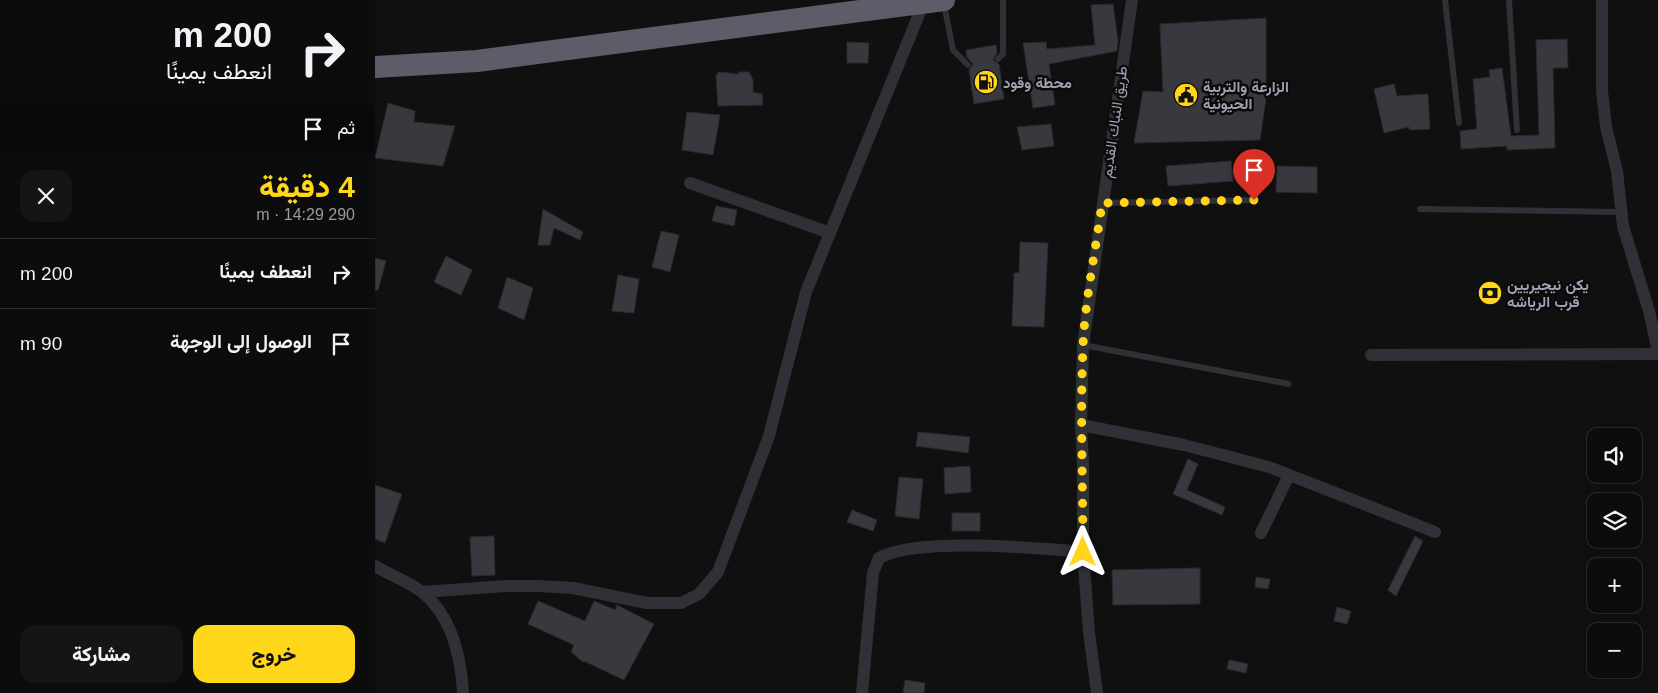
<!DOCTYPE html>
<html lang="ar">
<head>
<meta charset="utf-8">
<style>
	:root { --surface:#0c0c0d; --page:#151516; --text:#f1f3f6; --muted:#9a9b9d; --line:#2c2c2e; --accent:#ffd61a }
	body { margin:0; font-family:Helvetica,Vazirmatn,sans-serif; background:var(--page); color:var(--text); direction:rtl; height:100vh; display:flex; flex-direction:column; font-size:19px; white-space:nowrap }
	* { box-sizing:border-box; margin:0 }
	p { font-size:16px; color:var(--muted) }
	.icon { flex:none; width:28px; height:28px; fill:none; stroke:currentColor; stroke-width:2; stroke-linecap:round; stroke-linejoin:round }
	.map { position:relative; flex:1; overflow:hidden; direction:ltr }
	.details { display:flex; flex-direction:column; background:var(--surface); width:375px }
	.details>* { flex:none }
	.hud { background:#0c0c0d; color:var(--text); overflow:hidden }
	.buttons { position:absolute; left:1212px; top:428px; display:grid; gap:10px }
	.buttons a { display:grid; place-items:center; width:55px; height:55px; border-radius:10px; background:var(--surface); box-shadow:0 2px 8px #0003,0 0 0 1px var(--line); font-size:25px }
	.pin { position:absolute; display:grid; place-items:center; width:42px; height:42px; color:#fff; margin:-51px -21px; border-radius:50% 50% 50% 0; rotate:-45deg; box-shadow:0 0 5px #0007 }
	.pin .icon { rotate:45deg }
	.me { position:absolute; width:55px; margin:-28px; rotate:0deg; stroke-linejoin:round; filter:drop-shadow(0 0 4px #0008) }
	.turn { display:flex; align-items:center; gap:18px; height:105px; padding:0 20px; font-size:22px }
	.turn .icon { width:65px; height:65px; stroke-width:2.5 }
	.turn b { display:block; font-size:35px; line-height:42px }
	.then { display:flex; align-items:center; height:48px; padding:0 20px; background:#0003; gap:10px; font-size:19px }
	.round { display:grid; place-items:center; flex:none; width:52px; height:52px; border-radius:15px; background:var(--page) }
	.overview { display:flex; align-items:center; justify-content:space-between; height:85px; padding:0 20px }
	h1 { font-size:30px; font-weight:800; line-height:38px; color:var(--accent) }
	.button { display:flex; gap:10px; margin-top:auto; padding:10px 20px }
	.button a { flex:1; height:58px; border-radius:15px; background:var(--accent); color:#111; font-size:20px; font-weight:800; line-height:58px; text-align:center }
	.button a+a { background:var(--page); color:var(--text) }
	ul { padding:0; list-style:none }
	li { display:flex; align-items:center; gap:15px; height:70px; padding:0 20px; border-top:1px solid var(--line) }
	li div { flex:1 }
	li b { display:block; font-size:19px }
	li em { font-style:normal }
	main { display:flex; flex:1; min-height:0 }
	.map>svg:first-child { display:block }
	.building { fill:#39383e; stroke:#2a292d }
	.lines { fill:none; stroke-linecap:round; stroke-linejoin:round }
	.lane { stroke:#303037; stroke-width:6 }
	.street { stroke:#303037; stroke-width:12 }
	.highway { stroke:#5c5d68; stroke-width:22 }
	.route { stroke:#ffd61a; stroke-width:9; stroke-dasharray:0 16.2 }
	.labels { text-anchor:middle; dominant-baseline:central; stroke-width:5; stroke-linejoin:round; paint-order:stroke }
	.poi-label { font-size:15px; font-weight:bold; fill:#9fa2b4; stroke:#0b0b0c; text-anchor:start }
	.street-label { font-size:15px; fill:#9fa2b4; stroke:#0b0b0c }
</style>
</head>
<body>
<main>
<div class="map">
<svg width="1283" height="693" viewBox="0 0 1283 693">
	<rect width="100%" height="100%" fill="#101011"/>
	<!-- building -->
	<g class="building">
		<polygon points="738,4 743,41 742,51 674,64 680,105 658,108 648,43 671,42 672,49 720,45 716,5"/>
		<polygon points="891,18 891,98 885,140 759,143 768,91 788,92 785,24"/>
		<polygon points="1192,39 1193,68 1178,68 1180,148 1132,150 1132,146 1086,149 1085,131 1102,129 1098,79 1115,77 1114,70 1127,68 1136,136 1164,135 1161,40"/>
		<polygon points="472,42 494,43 493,63 472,63"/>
		<polygon points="621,45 622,53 618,60 624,64 629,99 599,104 594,70 598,64 592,57 591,50"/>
		<polygon points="344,72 363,74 364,72 374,72 378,80 378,92 387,94 388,105 343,106 341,76"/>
		<polygon points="1019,84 1022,96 1053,94 1055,129 1034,130 1034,127 1009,133 999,89"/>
		<polygon points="13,103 40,111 39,122 80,126 68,166 0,158"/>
		<polygon points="312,112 345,115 338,155 307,150"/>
		<polygon points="676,124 679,146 647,150 642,127"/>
		<polygon points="856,161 858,181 793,186 791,166"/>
		<polygon points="902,166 942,167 942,193 901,192"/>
		<polygon points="341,206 362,210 359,226 337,221"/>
		<polygon points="168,209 208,232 205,240 179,228 175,245 163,245"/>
		<polygon points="286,231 304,235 295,272 277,267"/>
		<polygon points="645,242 673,243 669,327 637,326 639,273 644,273"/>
		<polygon points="71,256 97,270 86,295 59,282"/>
		<polygon points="0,258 11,261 3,290 0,290"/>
		<polygon points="243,275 264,279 259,313 237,311"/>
		<polygon points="132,277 158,288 149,320 123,308"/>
		<polygon points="543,432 595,437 593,453 541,446"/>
		<polygon points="813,459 823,464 812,490 850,507 847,515 798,494"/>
		<polygon points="595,466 596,492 570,494 569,468"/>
		<polygon points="524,477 548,479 544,519 520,516"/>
		<polygon points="0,485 27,494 10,543 0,539"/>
		<polygon points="477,510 502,520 498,531 472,522"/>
		<rect x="577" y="513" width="28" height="18"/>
		<polygon points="119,536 120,575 97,576 95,537"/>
		<polygon points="1040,536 1048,541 1021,596 1013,590"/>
		<polygon points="825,568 825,604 738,605 737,570"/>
		<polygon points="881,577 895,579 893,589 880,587"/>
		<polygon points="163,601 210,621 219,601 240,610 242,605 279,624 249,680 209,661 208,662 196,652 199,645 153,624"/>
		<polygon points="962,607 976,611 972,624 959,621"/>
		<polygon points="854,660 873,664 871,673 852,669"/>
		<polygon points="530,680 550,683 549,693 528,693"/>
	</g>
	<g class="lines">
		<!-- lane -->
		<g class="lane">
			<polyline points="1070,0 1084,123"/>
			<polyline points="1134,0 1142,130"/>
			<polyline points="569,4 578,50 593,65"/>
			<polyline points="623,59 628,54 628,0"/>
			<polyline points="728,203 879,200"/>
			<polyline points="1045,209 1245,212"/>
			<polyline points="708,345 914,384"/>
		</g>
		<!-- street -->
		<g class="street">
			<polyline points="1227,0 1227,91 1231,127 1242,171 1248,226 1274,311 1283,351"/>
			<polyline points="315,183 455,233"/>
			<polyline points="996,355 1283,354"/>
			<polyline points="706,425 809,445 894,467 1060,532"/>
			<polyline points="886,533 914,475"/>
			<path d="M0,566c15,9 34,16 47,26 30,24 39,65 41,101"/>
			<polyline points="48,592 131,586 163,586 198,588 272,603 306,603 324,594 343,572 394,436 431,292 549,2"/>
			<path d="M487,693l11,-120 6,-15c37,-21 159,-10 204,-6"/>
			<polyline points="722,693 714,632 708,552 708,464 706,425 708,345 757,0"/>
		</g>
		<!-- highway -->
		<polyline class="highway" points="0,67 102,61 569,0"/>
	</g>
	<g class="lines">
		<!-- route -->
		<path class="route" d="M708,552c0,-69 -3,-137 0,-206 2,-46 13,-97 19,-143l152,-3"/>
	</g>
	<!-- icons -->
	<defs>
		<g id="fuel-disc" transform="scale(1.25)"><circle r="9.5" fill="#ffd61a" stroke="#0b0b0c"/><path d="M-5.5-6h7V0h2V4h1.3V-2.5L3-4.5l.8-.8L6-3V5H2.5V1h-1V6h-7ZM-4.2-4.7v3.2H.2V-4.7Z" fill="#111"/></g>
		<g id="civic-disc" transform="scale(1.25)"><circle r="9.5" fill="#ffd61a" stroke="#0b0b0c"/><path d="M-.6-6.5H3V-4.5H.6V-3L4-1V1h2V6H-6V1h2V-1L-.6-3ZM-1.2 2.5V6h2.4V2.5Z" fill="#111"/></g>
		<g id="bank-disc" transform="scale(1.25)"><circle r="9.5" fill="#ffd61a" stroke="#0b0b0c"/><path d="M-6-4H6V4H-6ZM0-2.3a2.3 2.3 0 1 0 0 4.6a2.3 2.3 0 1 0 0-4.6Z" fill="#111"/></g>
	</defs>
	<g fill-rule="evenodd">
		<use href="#fuel-disc" x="611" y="82"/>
		<use href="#civic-disc" x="811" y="95"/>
		<use href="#bank-disc" x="1115" y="293"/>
	</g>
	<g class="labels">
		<!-- poi labels -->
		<g class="poi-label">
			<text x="628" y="82">محطة وقود</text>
			<text x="828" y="86">الزارعة والتربية<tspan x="828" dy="17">الحيونية</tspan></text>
			<text x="1132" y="284">يكن نيجيريين<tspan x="1132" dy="17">قرب الرياشه</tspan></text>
		</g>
		<!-- street labels -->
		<g class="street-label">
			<text transform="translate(739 122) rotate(-82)">طريق النباك القديم</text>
		</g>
	</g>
</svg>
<div class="buttons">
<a><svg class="icon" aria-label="sound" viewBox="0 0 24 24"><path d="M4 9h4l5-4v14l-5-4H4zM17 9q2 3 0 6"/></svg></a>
<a><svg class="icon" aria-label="layers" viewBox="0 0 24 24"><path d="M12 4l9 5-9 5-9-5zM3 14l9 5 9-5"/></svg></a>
<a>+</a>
<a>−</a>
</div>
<div class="pin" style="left:879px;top:200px;background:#d93025"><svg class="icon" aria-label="arrive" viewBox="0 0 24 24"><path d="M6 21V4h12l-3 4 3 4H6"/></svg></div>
<svg class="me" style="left:708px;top:552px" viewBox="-20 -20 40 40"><path d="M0-17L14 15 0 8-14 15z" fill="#ffd61a" stroke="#fff" stroke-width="4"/></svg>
</div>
<section class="details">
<div class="hud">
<div class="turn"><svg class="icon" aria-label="right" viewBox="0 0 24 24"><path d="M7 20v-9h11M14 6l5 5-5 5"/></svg><div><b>200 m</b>انعطف يمينًا</div></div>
<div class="then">ثم<svg class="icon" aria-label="arrive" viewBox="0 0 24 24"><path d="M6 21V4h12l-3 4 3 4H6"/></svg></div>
</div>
<div class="overview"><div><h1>4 دقيقة</h1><p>290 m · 14:29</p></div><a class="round"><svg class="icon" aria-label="close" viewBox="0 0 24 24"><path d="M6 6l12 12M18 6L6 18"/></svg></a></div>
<ul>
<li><svg class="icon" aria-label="right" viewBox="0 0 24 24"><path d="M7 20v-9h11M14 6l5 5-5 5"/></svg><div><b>انعطف يمينًا</b></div><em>200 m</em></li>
<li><svg class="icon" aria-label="arrive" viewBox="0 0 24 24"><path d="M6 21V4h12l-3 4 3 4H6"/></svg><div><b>الوصول إلى الوجهة</b></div><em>90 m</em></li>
</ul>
<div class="button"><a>خروج</a><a>مشاركة</a></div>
</section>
</main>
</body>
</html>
